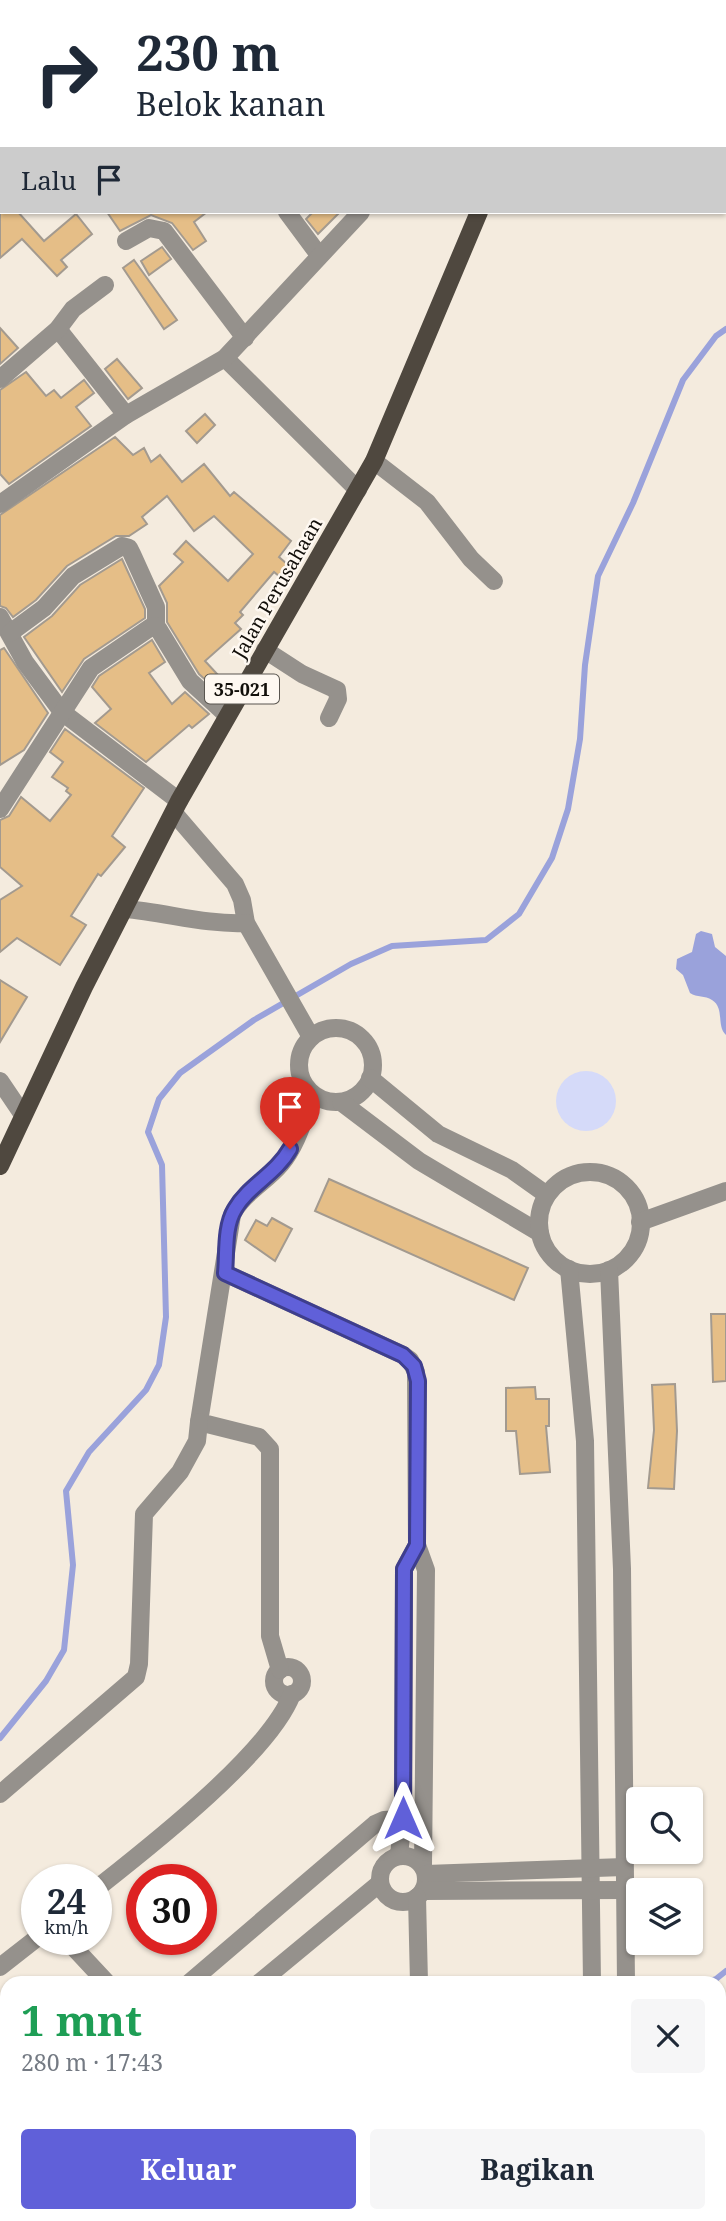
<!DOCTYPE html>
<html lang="id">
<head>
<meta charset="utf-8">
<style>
	:root { --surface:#fff; --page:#f6f6f7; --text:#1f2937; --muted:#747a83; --accent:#6060d9 }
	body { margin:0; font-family:"Noto Serif",serif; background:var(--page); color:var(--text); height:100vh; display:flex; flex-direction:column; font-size:26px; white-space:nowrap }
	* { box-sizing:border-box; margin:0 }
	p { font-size:23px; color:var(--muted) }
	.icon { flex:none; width:38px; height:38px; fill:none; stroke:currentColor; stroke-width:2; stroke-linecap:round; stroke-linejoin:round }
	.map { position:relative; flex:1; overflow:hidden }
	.details { position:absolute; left:0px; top:1976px; width:726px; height:247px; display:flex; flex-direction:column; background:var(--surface); border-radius:21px 21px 0 0; box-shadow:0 2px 5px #0004 }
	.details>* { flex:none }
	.hud { position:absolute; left:0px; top:0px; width:726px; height:214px; box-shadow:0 2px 5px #0004; background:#fff; color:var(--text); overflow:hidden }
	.fabs { position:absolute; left:626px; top:1787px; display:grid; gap:14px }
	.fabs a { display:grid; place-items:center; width:77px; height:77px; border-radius:7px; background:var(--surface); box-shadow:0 2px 5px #0004; font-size:35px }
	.speed { position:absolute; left:21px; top:1864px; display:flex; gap:14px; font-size:35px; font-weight:700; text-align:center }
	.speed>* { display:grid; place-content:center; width:91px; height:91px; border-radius:50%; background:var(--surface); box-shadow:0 2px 5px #0004; line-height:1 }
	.speed small { font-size:18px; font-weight:400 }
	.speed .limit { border:10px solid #d22; background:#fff; color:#111 }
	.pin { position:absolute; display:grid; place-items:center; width:60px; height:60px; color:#fff; margin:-72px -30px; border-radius:50% 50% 50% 0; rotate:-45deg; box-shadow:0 0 7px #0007 }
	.pin .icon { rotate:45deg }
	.me { position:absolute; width:77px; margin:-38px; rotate:0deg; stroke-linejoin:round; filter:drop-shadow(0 0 5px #0008) }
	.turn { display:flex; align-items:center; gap:24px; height:147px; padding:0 21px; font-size:32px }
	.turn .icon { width:91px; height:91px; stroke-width:2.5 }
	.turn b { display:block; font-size:49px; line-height:60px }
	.then { display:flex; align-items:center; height:66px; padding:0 21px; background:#0003; gap:14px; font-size:26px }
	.round { display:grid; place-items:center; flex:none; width:74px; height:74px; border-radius:7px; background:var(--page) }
	.summary { display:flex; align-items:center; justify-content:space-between; height:119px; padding:0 21px }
	h1 { font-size:42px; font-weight:700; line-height:52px; color:#1e9e55 }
	.cta { display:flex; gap:14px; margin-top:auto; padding:14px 21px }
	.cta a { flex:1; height:80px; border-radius:7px; background:var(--accent); color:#fff; font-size:28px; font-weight:700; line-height:80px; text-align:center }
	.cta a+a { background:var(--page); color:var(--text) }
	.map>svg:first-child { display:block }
	.green { fill:#d5daf9 }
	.water { fill:#9aa2db }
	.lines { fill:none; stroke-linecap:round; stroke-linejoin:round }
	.stream { stroke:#9aa2db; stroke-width:6 }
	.building { fill:#e5be87; stroke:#a39a8f; stroke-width:2 }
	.minor { stroke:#95918c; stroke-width:18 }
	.tertiary { stroke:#95918c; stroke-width:18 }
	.primary { stroke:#4f483f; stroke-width:18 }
	.route-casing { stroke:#3e3e8d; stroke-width:18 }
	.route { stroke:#6060d9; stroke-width:12 }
	.labels { text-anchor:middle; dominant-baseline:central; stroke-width:5; stroke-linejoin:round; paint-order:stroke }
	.shield { fill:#fef8f1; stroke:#59554f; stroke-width:2 }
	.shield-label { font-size:18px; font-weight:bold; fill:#120f0a }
	.street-label { font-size:19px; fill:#120f0a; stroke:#fef8f1 }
</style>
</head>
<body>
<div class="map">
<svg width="726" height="2221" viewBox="0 0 726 2221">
	<rect width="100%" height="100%" fill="#f4ebde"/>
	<!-- green -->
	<circle class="green" cx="586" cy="1101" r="30"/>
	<!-- water -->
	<path class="water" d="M701,931l11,3 3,13 11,9v79c-10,-9 -1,-27 -14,-35 -7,-5 -15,-2 -22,-7l-7,-18 -7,-6 1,-10 15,-7 4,-18z"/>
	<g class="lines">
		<!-- stream -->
		<g class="stream">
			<polyline points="0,1738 46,1681 64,1650 73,1565 66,1491 89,1452 146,1390 159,1365 166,1317 162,1165 148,1132 159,1099 180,1073 254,1020 351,964 392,946 486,940 519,914 552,858 568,809 580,739 585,665 598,576 633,503 683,380 716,336 726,329"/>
			<polyline points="704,1983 716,1979 726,1971"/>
			<polyline points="0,2064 7,2076"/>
			<polyline points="0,2140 7,2137"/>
			<polyline points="408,2221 410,2216"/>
		</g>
	</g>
	<!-- building -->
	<g class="building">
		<polygon points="0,212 18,212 44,241 76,214 92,234 61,260 67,267 57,276 22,239 0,258"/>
		<polygon points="107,212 207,212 194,222 206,241 193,250 172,223 151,215 120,231"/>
		<polygon points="313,212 340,212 318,234 306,219"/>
		<polygon points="162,247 171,259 149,275 141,261"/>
		<polygon points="134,260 177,320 164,329 123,268"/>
		<polygon points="0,328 18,348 0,364"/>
		<polygon points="117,359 142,388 128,399 105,369"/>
		<polygon points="26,372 46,396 54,390 61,398 84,380 94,393 76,407 91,426 9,484 0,474 0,390"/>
		<polygon points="205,414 215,425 197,443 186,431"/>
		<polygon points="115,437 133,455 144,448 151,462 160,455 182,482 204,464 230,496 234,492 291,541 279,557 294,570 285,581 274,572 240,612 243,615 235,623 241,629 205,661 218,675 209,683 199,674 167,622 167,603 159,586 183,562 174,554 186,541 228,581 253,554 214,516 194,531 167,496 142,517 147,524 129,536 116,536 67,566 36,600 13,617 6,608 0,606 0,515"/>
		<polygon points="122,559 145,609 145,618 84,659 62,692 24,637 52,616 80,585"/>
		<polygon points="152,640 165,662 149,673 172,704 185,692 209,714 192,728 189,725 146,762 95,723 111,709 92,687 99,676"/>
		<polygon points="4,648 48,713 24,750 0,765 0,650"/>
		<polygon points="65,729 144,788 112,836 125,847 101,876 98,874 71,916 86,925 60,965 17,938 0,952 0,900 22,886 0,867 0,820 9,816 21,797 50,821 71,795 66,791 68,788 52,777 63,762 50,752"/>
		<polygon points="0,980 27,997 0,1042"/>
		<polygon points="329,1179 528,1268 514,1300 315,1211"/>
		<polygon points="272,1218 292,1229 275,1261 245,1240 256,1220 267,1226"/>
		<polygon points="711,1314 726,1314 726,1381 713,1382"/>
		<polygon points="675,1384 677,1431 674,1489 648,1488 654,1430 652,1385"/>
		<polygon points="535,1387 536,1399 549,1399 549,1426 546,1426 550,1472 520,1474 516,1431 506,1431 506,1388"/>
	</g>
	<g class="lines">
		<!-- minor -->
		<g class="minor">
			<polyline points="0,181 2,180"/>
			<polyline points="287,212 319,255"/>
			<polyline points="126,241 149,228 164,231 245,338"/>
			<polyline points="58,329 126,415"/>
			<polyline points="225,358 358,490"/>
			<polyline points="0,379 58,329 73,309 105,285"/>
			<polyline points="374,461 427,502 471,559 494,581"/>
			<polyline points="0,504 126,415 225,358 361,212"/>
			<polyline points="0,617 25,662 62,712 179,801"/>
			<polyline points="10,633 44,608 73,576 122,546 129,548 132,554 156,607 156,626"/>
			<polyline points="265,650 302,674 337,690 338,699 329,718"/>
			<polyline points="0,809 91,668 151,627 156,626 159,630 190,681 227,715"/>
			<polyline points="174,813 235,884 242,900 246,923 311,1037"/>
			<path d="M124,909c41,3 81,16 122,14"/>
			<circle cx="336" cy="1065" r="37"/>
			<polyline points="370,1078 438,1134 512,1170 547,1195"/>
			<polyline points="341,1102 419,1161 540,1233"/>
			<circle cx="590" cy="1223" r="51"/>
			<polyline points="640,1222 726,1191"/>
			<polyline points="569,1269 585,1441 592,1983"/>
			<polyline points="609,1270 622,1569 626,1983"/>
			<polyline points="225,1273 403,1355 410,1360 416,1372 417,1545 426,1570 423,1866"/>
			<circle cx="288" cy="1681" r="14"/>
			<path d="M280,1670l-10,-34v-187l-11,-12 -60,-15 33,-207c10,-21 34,-33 49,-51 16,-19 23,-46 32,-69"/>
			<polyline points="0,1794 136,1677 139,1664 144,1514 180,1472 197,1441 199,1422"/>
			<polyline points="399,1855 403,1818 404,1569 417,1545"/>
			<circle cx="403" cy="1879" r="23"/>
			<polyline points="426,1874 624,1867"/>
			<path d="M96,1889c52,-41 174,-136 196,-195"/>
			<polyline points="423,1891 624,1890"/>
			<polyline points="417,1897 419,1983"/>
			<polyline points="66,1939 107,1983"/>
			<polyline points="0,1967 37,1938"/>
			<polyline points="189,1983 375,1824 384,1820 413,1818"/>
			<polyline points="259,1983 380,1883"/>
			<polyline points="719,2022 726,2022"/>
			<polyline points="719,2115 726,2115"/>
			<polyline points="0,2182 7,2178"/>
			<polyline points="599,2216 599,2221"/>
			<polyline points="633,2216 633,2221"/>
			<polyline points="188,2221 196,2216"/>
			<polyline points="367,2221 368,2216"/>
			<polyline points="441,2221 444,2216"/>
		</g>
		<!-- tertiary -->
		<polyline class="tertiary" points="0,1081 23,1115"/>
		<!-- primary -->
		<g class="primary">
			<polyline points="561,2 561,0"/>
			<polyline points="0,1166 84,987 179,801 374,461 479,212"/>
		</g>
	</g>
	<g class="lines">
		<!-- route casing -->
		<g class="route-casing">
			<path id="route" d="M290,1149c-14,25 -42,37 -55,60 -11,18 -8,44 -10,64l178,82 11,11 4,15 -1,164 -13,24 -1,249"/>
		</g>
		<!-- route -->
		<use href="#route" class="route"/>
	</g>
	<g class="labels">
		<!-- shield labels -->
		<rect class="shield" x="205" y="674.5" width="74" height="29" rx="5"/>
		<g class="shield-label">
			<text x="242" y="689">35-021</text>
		</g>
		<!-- street labels -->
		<g class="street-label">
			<text transform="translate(277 588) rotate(-60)">Jalan Perusahaan</text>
		</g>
	</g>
</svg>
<div class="fabs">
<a><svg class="icon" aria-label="search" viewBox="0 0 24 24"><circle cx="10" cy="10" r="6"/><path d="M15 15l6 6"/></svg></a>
<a><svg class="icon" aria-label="layers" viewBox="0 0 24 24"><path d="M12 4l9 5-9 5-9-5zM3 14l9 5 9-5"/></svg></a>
</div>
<div class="speed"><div>24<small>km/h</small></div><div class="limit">30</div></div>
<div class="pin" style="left:290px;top:1149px;background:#d93025"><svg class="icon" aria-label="arrive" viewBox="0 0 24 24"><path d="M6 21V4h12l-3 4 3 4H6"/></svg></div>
<svg class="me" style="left:403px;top:1818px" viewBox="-20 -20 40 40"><path d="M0-17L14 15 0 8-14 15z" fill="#6060d9" stroke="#fff" stroke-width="4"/></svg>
<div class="hud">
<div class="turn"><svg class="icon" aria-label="right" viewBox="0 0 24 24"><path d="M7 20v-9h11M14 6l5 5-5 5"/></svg><div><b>230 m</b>Belok kanan</div></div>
<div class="then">Lalu<svg class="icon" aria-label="arrive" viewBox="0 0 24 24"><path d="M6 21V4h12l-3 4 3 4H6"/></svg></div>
</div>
<section class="details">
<div class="summary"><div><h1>1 mnt</h1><p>280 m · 17:43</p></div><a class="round"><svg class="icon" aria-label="close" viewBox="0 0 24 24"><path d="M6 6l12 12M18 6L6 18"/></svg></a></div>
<div class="cta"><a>Keluar</a><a>Bagikan</a></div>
</section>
</div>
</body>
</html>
